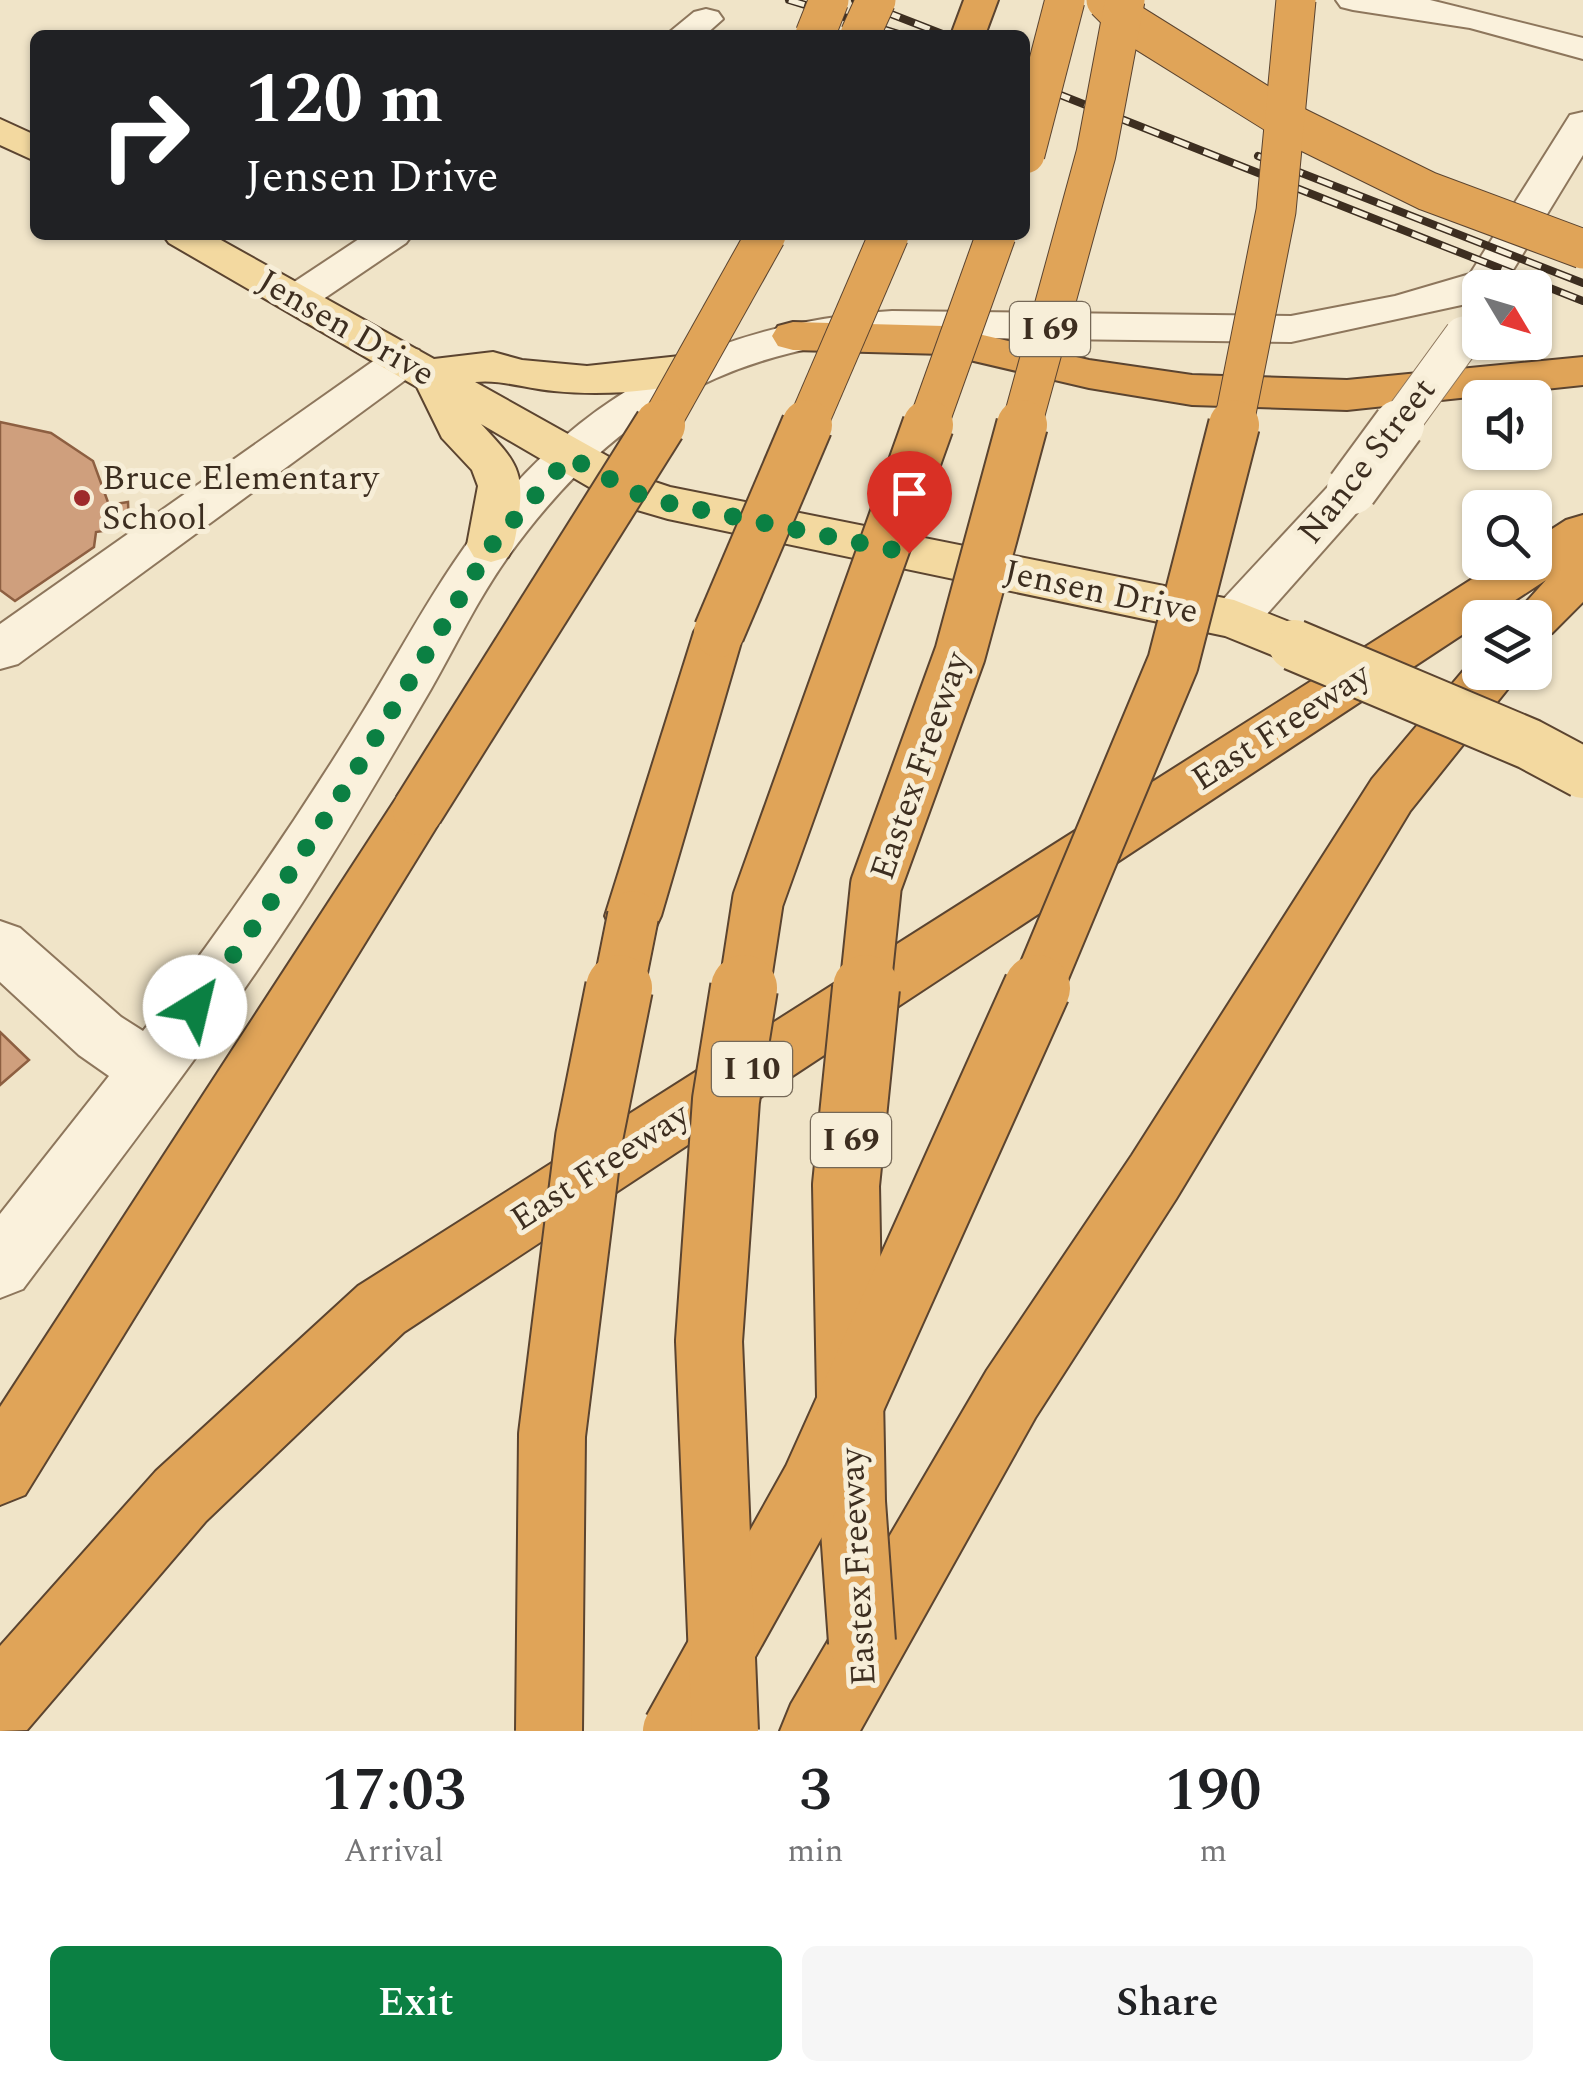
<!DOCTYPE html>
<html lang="en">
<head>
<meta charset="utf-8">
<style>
	:root { --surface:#fff; --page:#f6f6f6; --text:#202124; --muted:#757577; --accent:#0b8043 }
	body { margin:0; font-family:Spectral,serif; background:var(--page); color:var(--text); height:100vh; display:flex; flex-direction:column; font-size:38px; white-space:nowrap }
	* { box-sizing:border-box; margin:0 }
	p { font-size:32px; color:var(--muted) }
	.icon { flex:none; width:55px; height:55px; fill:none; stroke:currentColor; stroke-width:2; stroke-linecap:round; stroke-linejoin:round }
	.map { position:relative; height:1731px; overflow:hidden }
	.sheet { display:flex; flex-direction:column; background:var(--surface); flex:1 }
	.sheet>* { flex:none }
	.banner { position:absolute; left:30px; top:30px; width:1000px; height:210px; border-radius:15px; box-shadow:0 2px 8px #0004; background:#202124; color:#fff; overflow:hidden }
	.needle { width:65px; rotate:128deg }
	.buttons { position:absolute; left:1462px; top:270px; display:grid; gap:20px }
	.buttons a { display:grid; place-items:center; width:90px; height:90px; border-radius:15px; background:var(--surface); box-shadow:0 2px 8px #0004; font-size:50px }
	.pin { position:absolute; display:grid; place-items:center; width:85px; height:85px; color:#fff; margin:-102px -42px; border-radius:50% 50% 50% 0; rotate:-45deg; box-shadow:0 0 10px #0007 }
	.pin .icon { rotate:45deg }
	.me { position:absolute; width:110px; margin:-55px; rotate:36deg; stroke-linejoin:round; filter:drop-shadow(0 0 8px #0008) }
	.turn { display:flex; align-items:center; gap:35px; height:210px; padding:0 50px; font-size:45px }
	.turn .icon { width:130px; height:130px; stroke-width:2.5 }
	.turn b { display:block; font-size:70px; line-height:85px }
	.eta { display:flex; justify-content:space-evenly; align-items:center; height:170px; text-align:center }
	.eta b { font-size:60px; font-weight:600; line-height:70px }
	.cta { display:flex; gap:20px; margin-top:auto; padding:20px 50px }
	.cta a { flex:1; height:115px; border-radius:15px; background:var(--accent); color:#fff; font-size:40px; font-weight:600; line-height:115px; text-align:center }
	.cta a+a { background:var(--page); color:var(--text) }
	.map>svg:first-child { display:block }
	.building { fill:#cf9f7d; stroke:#8d5f41; stroke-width:2.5 }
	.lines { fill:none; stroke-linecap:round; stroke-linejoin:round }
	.minor-casing { stroke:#8d765c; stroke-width:4 }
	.major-casing { stroke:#5b4430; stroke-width:4 }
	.highway-casing { stroke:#5b4430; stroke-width:4 }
	.minor { fill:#faf1dc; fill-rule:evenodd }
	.major { fill:#f3d9a0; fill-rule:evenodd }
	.highway { fill:#e0a458; fill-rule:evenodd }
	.rail-casing { stroke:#3d2e20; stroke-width:8 }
	.rail { stroke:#f7eed8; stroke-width:5; stroke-dasharray:16; stroke-linecap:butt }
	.minor-bridge-far1-casing { stroke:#8d765c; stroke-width:41; stroke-linecap:butt }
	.minor-bridge-casing { stroke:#8d765c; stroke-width:54; stroke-linecap:butt }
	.major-bridge-casing { stroke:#5b4430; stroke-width:54; stroke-linecap:butt }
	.highway-bridge-far2-casing { stroke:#5b4430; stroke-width:41; stroke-linecap:butt }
	.highway-bridge-far1-casing { stroke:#5b4430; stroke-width:54; stroke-linecap:butt }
	.highway-bridge-casing { stroke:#5b4430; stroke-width:70; stroke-linecap:butt }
	.minor-bridge-far1 { stroke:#faf1dc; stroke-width:39 }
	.minor-bridge { stroke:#faf1dc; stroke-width:50 }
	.major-bridge { stroke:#f3d9a0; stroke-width:50 }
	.highway-bridge-far2 { stroke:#e0a458; stroke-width:39 }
	.highway-bridge-far1 { stroke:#e0a458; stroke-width:50 }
	.highway-bridge { stroke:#e0a458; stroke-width:66 }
	.route { stroke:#0b8043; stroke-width:18; stroke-dasharray:0 32.4 }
	.poi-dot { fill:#9e2a2b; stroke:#f7eed8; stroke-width:4 }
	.labels { text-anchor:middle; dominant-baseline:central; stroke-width:10; stroke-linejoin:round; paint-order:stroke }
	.shield { fill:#f7eed8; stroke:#756857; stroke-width:2.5 }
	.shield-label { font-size:32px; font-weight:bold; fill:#3d2e20 }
	.street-label { font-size:35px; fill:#3d2e20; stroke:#f7eed8 }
	.poi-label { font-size:35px; fill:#3d2e20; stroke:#f7eed8; text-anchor:start }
</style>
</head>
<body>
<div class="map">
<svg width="1583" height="1731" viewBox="0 0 1583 1731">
	<rect width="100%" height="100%" fill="#f0e4c8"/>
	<!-- building -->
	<g class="building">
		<polygon points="0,422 51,433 93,461 109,505 128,502 129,527 96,532 94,547 15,601 0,590"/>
		<polygon points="0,1032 29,1060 0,1085"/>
	</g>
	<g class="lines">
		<!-- minor casing -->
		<g class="minor-casing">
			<g id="minor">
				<polygon points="1336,0 1430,0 1583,38 1583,59 1470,28 1353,10 1341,7"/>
				<polygon points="706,9 718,12 723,19 705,35 666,35 694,12"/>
				<path d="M1583,112v43l-81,133h-22v13l-189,41 -399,-5c-171,13 -285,81 -385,221 -29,41 -51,87 -76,131 -42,72 -84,144 -129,214 -86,133 -184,259 -279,386l-23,9v-84l109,-138 -30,-21 -79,-73v-61l20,7 101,89 22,14c74,-96 143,-195 207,-298 42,-66 78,-137 124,-199 107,-143 242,-211 418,-223l399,5 104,-20 75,-22 100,-159z"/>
				<polygon points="365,235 412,235 406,243 310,308 296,312 282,308 276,299 282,290"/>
				<polygon points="404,346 419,350 425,360 419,370 18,664 0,669 0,624 389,350"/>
				<polygon points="1352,473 1368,478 1375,489 1368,500 1251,632 1234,638 1217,632 1210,619 1217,606 1336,478"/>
			</g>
		</g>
		<!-- major casing -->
		<g class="major-casing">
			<g id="major">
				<polygon points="0,119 35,135 35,161 0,145"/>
				<path d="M163,235h49l222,124 59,-7 29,8 65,6 102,-11 15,4 6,10 -6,10c-47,13 -102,17 -150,12 -27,-2 -53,-12 -79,-9l177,99 18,6 564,113 78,31 7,14 -7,14 -18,5 -69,-28 -557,-117 -48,-14 -139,-81c33,36 45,45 37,96 -2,14 -3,25 -10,37l-17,5 -17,-5 -7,-12 11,-59 -6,-16 -30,-32 -25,-51 -248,-144z"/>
			</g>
		</g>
		<!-- highway casing -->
		<g class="highway-casing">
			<g id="highway">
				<polygon points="964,0 998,0 985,35 951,35"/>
				<polygon points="793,322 944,326 1089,360 1192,375 1347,380 1583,357 1583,385 1347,410 1192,405 1089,388 944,354 793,350 778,346 772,336 778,326"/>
				<polygon points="1583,515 1583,602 1552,633 1535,639 1535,618 1512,618 1546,580 1488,618 1480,618 1480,623 404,1332 206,1521 27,1730 0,1731 0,1646 156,1471 358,1286 1499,562 1535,562 1535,540 1566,520"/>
				<polygon points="719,613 736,619 744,632 661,916 653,933 633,941 613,933 605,916 694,632 702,619"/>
				<polygon points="1480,656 1480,672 1517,672 1510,686 1410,811 1176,1199 1035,1418 860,1731 780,1731 791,1704 987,1370 1132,1155 1372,779 1474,658"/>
				<polygon points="418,788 437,794 445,810 437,826 25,1495 0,1505 0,1407 399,794"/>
			</g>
		</g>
		<!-- minor -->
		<use href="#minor" class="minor"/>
		<!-- major -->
		<use href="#major" class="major"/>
		<!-- highway -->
		<use href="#highway" class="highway"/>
		<!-- rail casing -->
		<g class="rail-casing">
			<g id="rail">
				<polyline points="789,0 902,35"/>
				<polyline points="855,0 945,35"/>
				<polyline points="1025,81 1583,301"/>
				<polyline points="1258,156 1583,283"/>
			</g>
		</g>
		<!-- rail -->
		<use href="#rail" class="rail"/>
		<!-- minor-bridge-far1 casing -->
		<g class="minor-bridge-far1-casing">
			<polyline id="minor-bridge-far1" points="1397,428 1464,336"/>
		</g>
		<!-- minor-bridge casing -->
		<g class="minor-bridge-casing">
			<polyline id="minor-bridge" points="1352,489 1399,425"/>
		</g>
		<!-- major-bridge casing -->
		<g class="major-bridge-casing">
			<polyline id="major-bridge" points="1294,645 1529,744 1583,773"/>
		</g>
		<!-- highway-bridge-far2 casing -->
		<g class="highway-bridge-far2-casing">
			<g id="highway-bridge-far2">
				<polyline points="1106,0 1127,21 1297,127 1427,191 1583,249"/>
				<polyline points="815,35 829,0"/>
				<polyline points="860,35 876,0"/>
				<polyline points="1025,154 1065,0"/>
				<polyline points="658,428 766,235"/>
				<polyline points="806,428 889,235"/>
				<polyline points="927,428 996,235"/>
				<polyline points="1021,428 1096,154 1125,0"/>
				<polyline points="1233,428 1276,211 1296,0"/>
			</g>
		</g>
		<!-- highway-bridge-far1 casing -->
		<g class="highway-bridge-far1-casing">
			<g id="highway-bridge-far1">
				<polyline points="719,632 807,425"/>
				<polyline points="418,810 660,425"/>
				<polyline points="618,991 633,916"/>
				<polyline points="744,991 758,900 928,425"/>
				<polyline points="865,991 876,885 960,654 1022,425"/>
				<polyline points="1036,991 1173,663 1234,425"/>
			</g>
		</g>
		<!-- highway-bridge casing -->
		<g class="highway-bridge-casing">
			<g id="highway-bridge">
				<polyline points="862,1642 852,1502 846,1185 866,988"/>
				<polyline points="549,1731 552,1435 589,1138 619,988"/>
				<polyline points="676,1731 816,1480 1037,988"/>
				<polyline points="725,1731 709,1341 726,1100 744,988"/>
			</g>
		</g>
		<!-- minor-bridge-far1 -->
		<use href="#minor-bridge-far1" class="minor-bridge-far1"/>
		<!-- minor-bridge -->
		<use href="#minor-bridge" class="minor-bridge"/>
		<!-- major-bridge -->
		<use href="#major-bridge" class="major-bridge"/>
		<!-- highway-bridge-far2 -->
		<use href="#highway-bridge-far2" class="highway-bridge-far2"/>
		<!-- highway-bridge-far1 -->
		<use href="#highway-bridge-far1" class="highway-bridge-far1"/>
		<!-- highway-bridge -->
		<use href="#highway-bridge" class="highway-bridge"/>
	</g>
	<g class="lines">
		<!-- route -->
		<polyline class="route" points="195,1007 263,914 349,782 491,546 569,457 636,493 668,503 909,553"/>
	</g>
	<!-- markers -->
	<circle class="poi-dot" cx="82" cy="498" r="10"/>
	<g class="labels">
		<!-- shield labels -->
		<g class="shield">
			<rect x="1010" y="302" width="80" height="54" rx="8"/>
			<rect x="712" y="1042" width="80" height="54" rx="8"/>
			<rect x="811" y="1113" width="80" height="54" rx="8"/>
		</g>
		<g class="shield-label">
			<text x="1050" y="329">I 69</text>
			<text x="752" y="1069">I 10</text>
			<text x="851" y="1140">I 69</text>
		</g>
		<!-- street labels -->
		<g class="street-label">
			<text transform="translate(346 328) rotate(30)">Jensen Drive</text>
			<text transform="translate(1367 461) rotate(-52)">Nance Street</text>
			<text transform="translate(1101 592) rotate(12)">Jensen Drive</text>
			<text transform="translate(1281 727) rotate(-33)">East Freeway</text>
			<text transform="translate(920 766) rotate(-71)">Eastex Freeway</text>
			<text transform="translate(600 1167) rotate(-33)">East Freeway</text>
			<text transform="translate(858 1567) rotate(-93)">Eastex Freeway</text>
		</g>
		<!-- poi labels -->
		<g class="poi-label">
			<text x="102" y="478">Bruce Elementary<tspan x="102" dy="40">School</tspan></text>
		</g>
	</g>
</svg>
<div class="buttons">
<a><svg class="needle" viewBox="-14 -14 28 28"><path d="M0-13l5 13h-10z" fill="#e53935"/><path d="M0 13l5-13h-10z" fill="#757577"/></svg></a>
<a><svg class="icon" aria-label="sound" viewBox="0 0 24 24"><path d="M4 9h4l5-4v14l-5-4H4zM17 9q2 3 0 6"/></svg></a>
<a><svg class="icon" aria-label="search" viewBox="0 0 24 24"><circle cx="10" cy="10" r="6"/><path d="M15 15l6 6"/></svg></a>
<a><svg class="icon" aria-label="layers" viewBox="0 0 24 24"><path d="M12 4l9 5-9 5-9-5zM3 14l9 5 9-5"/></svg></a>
</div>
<div class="pin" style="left:909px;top:553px;background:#d93025"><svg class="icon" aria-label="arrive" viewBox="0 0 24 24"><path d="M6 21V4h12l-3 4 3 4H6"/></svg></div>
<svg class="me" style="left:195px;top:1007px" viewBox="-20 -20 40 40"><circle r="19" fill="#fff"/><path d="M0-13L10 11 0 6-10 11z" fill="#0b8043"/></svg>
<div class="banner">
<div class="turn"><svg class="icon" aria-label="right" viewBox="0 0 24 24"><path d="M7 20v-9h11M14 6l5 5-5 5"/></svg><div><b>120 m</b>Jensen Drive</div></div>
</div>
</div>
<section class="sheet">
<div class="eta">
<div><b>17:03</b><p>Arrival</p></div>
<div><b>3</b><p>min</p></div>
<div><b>190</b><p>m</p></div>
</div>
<div class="cta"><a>Exit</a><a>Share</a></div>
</section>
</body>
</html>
